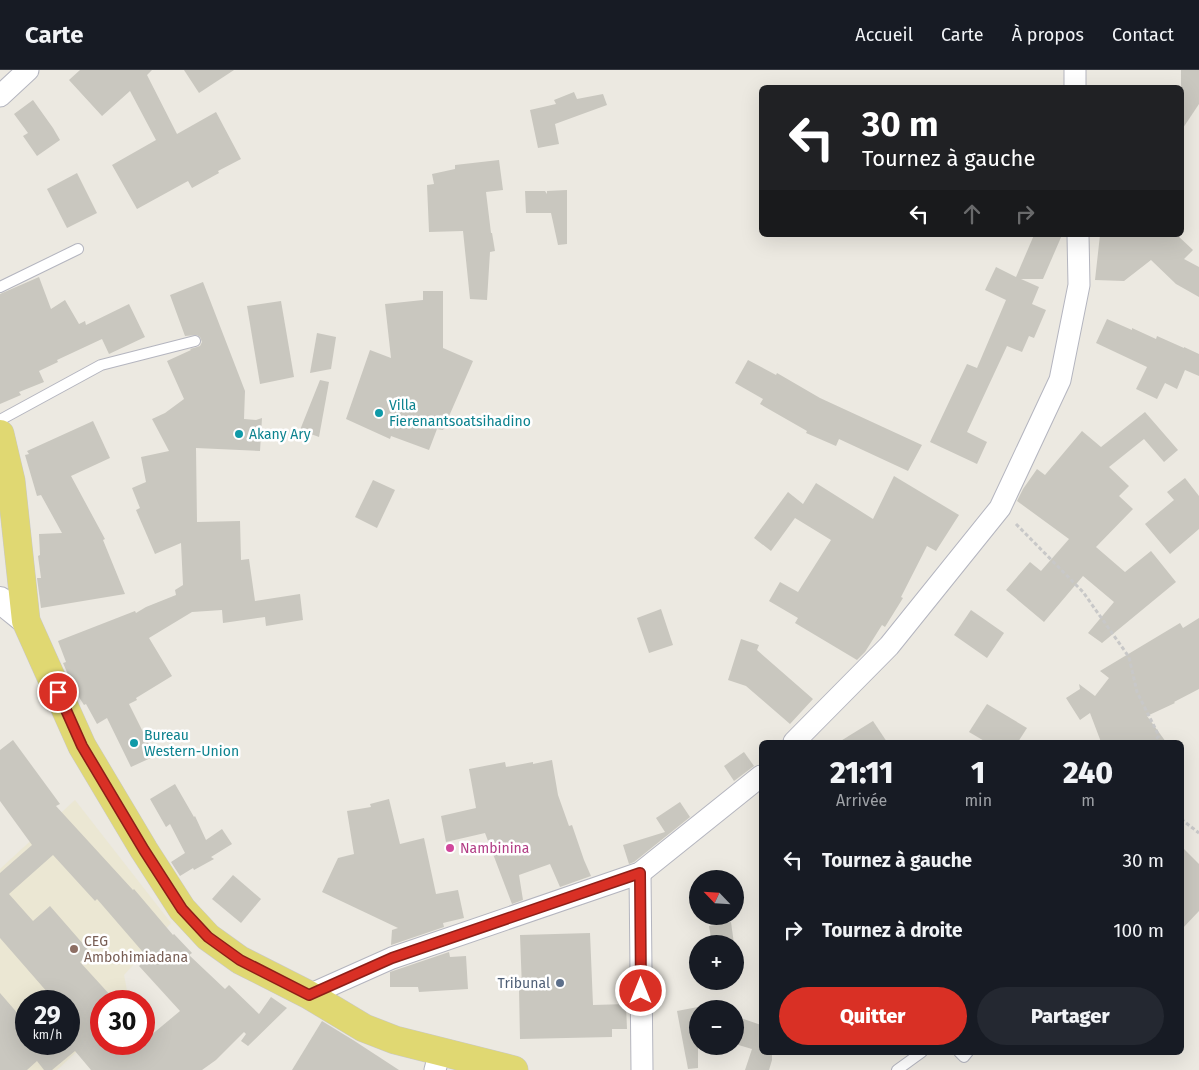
<!DOCTYPE html>
<html lang="fr">
<head>
<meta charset="utf-8">
<style>
	:root { --surface:#171b24; --page:#242831; --text:#f1f3f6; --muted:#9ea1a6; --line:#363941; --accent:#d93025 }
	body { margin:0; font-family:"Fira Sans",sans-serif; background:var(--page); color:var(--text); height:100vh; display:flex; flex-direction:column; font-size:19px; white-space:nowrap }
	* { box-sizing:border-box; margin:0 }
	p { font-size:16px; color:var(--muted) }
	.icon { flex:none; width:28px; height:28px; fill:none; stroke:currentColor; stroke-width:2; stroke-linecap:round; stroke-linejoin:round }
	.map { position:relative; flex:1; overflow:hidden }
	.side { position:absolute; left:759px; top:670px; width:425px; height:315px; display:flex; flex-direction:column; background:var(--surface); border-radius:8px; box-shadow:0 5px 20px #0002 }
	.side>* { flex:none }
	.top-card { position:absolute; left:759px; top:15px; width:425px; height:152px; border-radius:8px; box-shadow:0 5px 20px #0002; background:#202124; color:#fff; overflow:hidden }
	.needle { width:32px; rotate:295deg }
	.buttons { position:absolute; left:689px; top:800px; display:grid; gap:10px }
	.buttons a { display:grid; place-items:center; width:55px; height:55px; border-radius:50%; background:var(--surface); box-shadow:0 5px 20px #0002; font-size:25px }
	.speed { position:absolute; left:15px; top:920px; display:flex; gap:10px; font-size:25px; font-weight:700; text-align:center }
	.speed>* { display:grid; place-content:center; width:65px; height:65px; border-radius:50%; background:var(--surface); box-shadow:0 5px 20px #0002; line-height:1 }
	.speed small { font-size:12px; font-weight:400 }
	.speed .limit { border:8px solid #d22; background:#fff; color:#111 }
	.pin { position:absolute; display:grid; place-items:center; width:42px; height:42px; color:#fff; margin:-21px; border:2px solid #fff; border-radius:50%; box-shadow:0 1px 5px #0007 }
	.me { position:absolute; width:55px; margin:-28px; rotate:0deg; stroke-linejoin:round; filter:drop-shadow(0 0 4px #0008) }
	.turn { display:flex; align-items:center; gap:18px; height:105px; padding:0 20px; font-size:22px }
	.turn .icon { width:65px; height:65px; stroke-width:2.5 }
	.turn b { display:block; font-size:35px; line-height:42px }
	.lanes { display:flex; align-items:center; height:48px; padding:0 20px; background:#0003; justify-content:center; gap:25px; direction:ltr }
	.lanes .off { opacity:.35 }
	.eta { display:flex; justify-content:space-evenly; align-items:center; height:85px; text-align:center }
	.eta b { font-size:30px; font-weight:800; line-height:35px }
	.cta { display:flex; gap:10px; margin-top:auto; padding:10px 20px }
	.cta a { flex:1; height:58px; border-radius:30px; background:var(--accent); color:#fff; font-size:20px; font-weight:800; line-height:58px; text-align:center }
	.cta a+a { background:var(--page); color:var(--text) }
	ul { padding:0; list-style:none }
	li { display:flex; align-items:center; gap:15px; height:70px; padding:0 20px }
	li div { flex:1 }
	li b { display:block; font-size:19px }
	li em { font-style:normal }
	header { display:flex; align-items:center; gap:30px; box-sizing:border-box; height:70px; padding:0 25px; background:var(--surface); border-bottom:1px solid var(--line) }
	header strong { font-size:24px }
	nav { display:flex; gap:28px; margin-inline-start:auto; font-size:18px }
	.map>svg:first-child { display:block }
	.education { fill:#ebe7d3; fill-rule:evenodd }
	.building { fill:#c9c7bf; fill-rule:evenodd }
	.lines { fill:none; stroke-linecap:round; stroke-linejoin:round }
	.service-casing { stroke:#b4b5bf; stroke-width:12 }
	.minor-casing { stroke:#b4b5bf; stroke-width:23 }
	.tertiary-casing { stroke:#b4b5bf; stroke-width:28 }
	.primary-casing { stroke:#c8c8c8; stroke-width:29 }
	.path { stroke:#c8c8c8; stroke-width:3; stroke-dasharray:4 2.5; stroke-linecap:butt }
	.service { stroke:#fff; stroke-width:10 }
	.minor { stroke:#fff; stroke-width:21 }
	.tertiary { stroke:#fff; stroke-width:26 }
	.primary { stroke:#e0d872; stroke-width:28 }
	.route-casing { stroke:#8d1f18; stroke-width:12 }
	.route { stroke:#d93025; stroke-width:9 }
	.culture-dot { fill:#0f9aa8; stroke:#fff; stroke-width:2 }
	.hotel-dot { fill:#d1479c; stroke:#fff; stroke-width:2 }
	.education-dot { fill:#8d6e63; stroke:#fff; stroke-width:2 }
	.service-dot { fill:#5c6f8a; stroke:#fff; stroke-width:2 }
	.labels { text-anchor:middle; dominant-baseline:central; stroke-width:5; stroke-linejoin:round; paint-order:stroke }
	.culture-label { font-size:14px; fill:#0d838f; stroke:#fff; text-anchor:start }
	.hotel-label { font-size:14px; fill:#b23c85; stroke:#fff; text-anchor:start }
	.education-label { font-size:14px; fill:#785e54; stroke:#fff; text-anchor:start }
	.service-label { font-size:14px; fill:#4e5e75; stroke:#fff; text-anchor:end }
</style>
</head>
<body>
<header>
<strong>Carte</strong>
<nav><a>Accueil</a><a>Carte</a><a>À propos</a><a>Contact</a></nav>
</header>
<div class="map">
<svg width="1199" height="1000" viewBox="0 0 1199 1000">
	<rect width="100%" height="100%" fill="#ece9e1"/>
	<!-- education -->
	<path class="education" d="M75,730l96,123 -47,52 5,26h-28v28l-44,41h-57v-201zM26,931h43v43h-43z"/>
	<!-- building -->
	<g class="building">
		<polygon points="80,0 152,0 147,5 177,64 216,42 241,89 218,101 219,103 192,118 188,111 137,139 112,95 156,70 130,21 102,46 69,10"/>
		<polygon points="184,0 234,0 199,23"/>
		<polygon points="1181,0 1199,0 1199,34 1181,61"/>
		<polygon points="574,22 577,29 603,24 607,35 555,54 559,74 538,78 530,40 556,34 554,30"/>
		<polygon points="33,30 53,58 60,70 37,86 23,66 28,63 14,44"/>
		<polygon points="499,90 503,120 486,122 491,163 492,163 495,181 490,182 487,230 470,229 463,161 429,162 427,115 434,114 432,104 455,99 455,95"/>
		<polygon points="77,103 97,143 67,158 47,119"/>
		<polygon points="567,120 567,174 558,175 551,143 526,143 525,121 545,121 547,124 547,121"/>
		<polygon points="1034,165 1062,165 1043,209 1021,209 1039,217 1032,234 1046,240 1034,268 1029,266 1022,282 1007,276 967,362 987,372 977,394 930,372 967,294 977,298 1006,230 985,220 996,197 1016,207"/>
		<polygon points="1100,165 1128,167 1129,165 1177,165 1193,180 1184,189 1199,197 1199,227 1176,214 1151,190 1124,211 1095,210"/>
		<polygon points="39,207 51,239 65,230 79,254 85,251 86,255 129,234 145,267 109,284 102,269 57,290 58,292 39,301 44,312 19,322 21,325 0,334 0,224"/>
		<polygon points="203,212 245,321 244,349 256,350 262,348 260,381 196,378 197,452 240,451 241,490 249,489 255,531 300,524 303,550 266,556 265,547 223,553 222,540 192,542 149,568 172,606 136,628 137,630 129,634 155,686 131,697 107,648 97,654 86,634 84,635 75,621 63,593 66,592 58,571 135,541 136,543 146,537 176,525 175,520 183,515 181,473 155,484 136,440 140,438 132,418 146,412 141,387 169,381 152,349 165,343 184,329 167,291 191,280 190,279 197,277 200,276 202,272 200,267 197,265 185,266 170,225"/>
		<polygon points="423,221 443,221 443,278 473,291 443,360 437,359 429,380 391,366 390,369 346,349 370,280 391,288 385,234 423,230"/>
		<polygon points="281,231 294,307 260,314 247,236"/>
		<polygon points="1107,249 1132,260 1132,258 1156,269 1157,266 1184,278 1184,277 1199,284 1199,306 1185,300 1177,319 1165,313 1157,329 1136,319 1147,297 1096,273"/>
		<polygon points="317,263 336,267 331,299 310,303"/>
		<polygon points="748,290 776,305 777,303 820,328 922,375 908,401 839,369 836,376 806,363 807,361 760,334 763,329 735,313"/>
		<polygon points="320,310 329,312 319,367 300,360"/>
		<polygon points="1145,342 1178,380 1164,392 1144,369 1109,397 1129,416 1119,426 1133,439 1096,477 1125,502 1151,481 1176,512 1102,573 1088,563 1114,532 1083,506 1044,552 1006,520 1030,492 1041,501 1069,469 1017,431 1023,419 1037,399 1045,405 1082,361 1101,377"/>
		<polygon points="93,351 110,388 71,406 105,469 103,470 125,524 41,538 37,508 41,508 38,486 40,485 39,464 62,463 41,425 37,426 25,385 29,384 27,381"/>
		<polygon points="894,406 959,445 936,481 927,476 901,527 903,528 885,557 882,555 865,582 857,590 795,553 798,548 769,531 780,512 798,522 831,470 795,448 771,481 754,468 788,422 803,434 816,413 873,449"/>
		<polygon points="1185,408 1199,426 1199,459 1170,484 1145,454 1174,430 1167,422"/>
		<polygon points="373,410 395,420 377,458 355,447"/>
		<polygon points="661,539 673,575 649,583 637,548"/>
		<polygon points="971,540 1004,563 987,588 954,565"/>
		<polygon points="1199,548 1199,619 1174,632 1175,633 1147,646 1166,672 1101,672 1090,643 1080,650 1066,628 1080,619 1079,614 1095,626 1109,608 1100,601 1180,553 1183,558"/>
		<polygon points="741,569 759,575 757,580 813,629 790,654 746,616 728,610"/>
		<polygon points="987,634 1027,658 1018,672 986,672 969,662"/>
		<polygon points="873,651 887,672 839,672"/>
		<path d="M13,670l47,64 -4,2 77,84 1,-1 39,46 1,-1 18,19 -3,2 36,34 4,-4 30,29 12,-17 16,11 -39,38 -7,-5 5,-7 -2,-2 -28,28 -14,10h-111l-16,-19 -23,19h-8l-7,-9 -10,9h-27v-77l26,30v21h43v-43h-14l-55,-63v-65l32,-28 -32,-44v-51zM53,785l42,46 2,-2 51,59 -9,8 41,45 -36,30v3h-43v-21l-9,-10 9,-8v-4h4l6,-5 -31,-34 11,-9 -41,-47 -17,15 -24,-27z"/>
		<polygon points="744,682 754,696 734,711 724,696"/>
		<polygon points="552,690 558,725 569,756 572,755 584,790 591,806 560,817 550,794 519,805 523,830 512,834 485,763 446,772 441,746 476,738 469,699 505,692 506,697 533,692 533,694"/>
		<polygon points="175,714 194,747 195,746 206,770 222,759 232,774 211,787 214,789 194,800 193,798 180,806 171,792 185,783 170,754 166,757 150,729"/>
		<polygon points="389,729 400,774 424,768 436,824 458,820 464,848 443,853 444,857 391,875 392,860 398,858 322,822 338,788 354,784 347,741 371,737 370,734"/>
		<polygon points="680,732 690,747 634,792 629,794 623,775 665,762 656,748"/>
		<polygon points="1181,776 1199,794 1199,841 1181,860"/>
		<polygon points="233,805 261,829 241,853 212,829"/>
		<polygon points="731,852 734,874 712,874 709,856"/>
		<polygon points="590,863 593,935 626,934 627,959 612,959 612,967 520,969 519,919 522,919 520,865"/>
		<polygon points="449,882 450,887 466,886 468,919 419,922 418,917 390,917 390,902"/>
		<polygon points="698,937 698,998 688,999 677,941"/>
		<polygon points="735,946 761,955 761,982 772,982 772,990 769,1000 745,1000 752,979 735,974"/>
		<polygon points="322,951 353,970 399,1000 292,1000"/>
	</g>
	<g class="lines">
		<!-- service casing -->
		<g class="service-casing">
			<g id="service">
				<polyline points="0,217 78,179"/>
				<polyline points="0,350 101,295 195,271"/>
				<polyline points="959,982 964,987 968,982"/>
				<polyline points="897,1000 922,982"/>
			</g>
		</g>
		<!-- minor casing -->
		<g class="minor-casing">
			<g id="minor">
				<polyline points="1075,0 1075,18"/>
				<polyline points="0,26 28,0"/>
				<polyline points="794,672 889,576 1000,438 1060,310 1079,215 1078,165"/>
				<polyline points="640,803 642,1000"/>
				<polyline points="309,925 392,888 640,803 761,706"/>
				<polyline points="435,1000 440,981"/>
			</g>
		</g>
		<!-- tertiary casing -->
		<g class="tertiary-casing">
			<polyline id="tertiary" points="0,530 26,551"/>
		</g>
		<!-- primary casing -->
		<g class="primary-casing">
			<polyline id="primary" points="0,364 11,411 26,551 82,676 144,780 182,839 208,867 240,890 309,925 364,958 395,970 514,1000"/>
		</g>
		<!-- path -->
		<g class="path">
			<polyline points="1016,454 1083,522 1129,587 1137,622 1159,666 1153,672"/>
			<polyline points="1181,749 1199,763"/>
		</g>
		<!-- service -->
		<use href="#service" class="service"/>
		<!-- minor -->
		<use href="#minor" class="minor"/>
		<!-- tertiary -->
		<use href="#tertiary" class="tertiary"/>
		<!-- primary -->
		<use href="#primary" class="primary"/>
	</g>
	<g class="lines">
		<!-- route casing -->
		<g class="route-casing">
			<polyline id="route" points="58,622 82,676 144,780 182,839 208,867 240,890 309,925 392,888 640,803 641,921"/>
		</g>
		<!-- route -->
		<use href="#route" class="route"/>
	</g>
	<!-- markers -->
	<g class="culture-dot">
		<circle cx="379" cy="343" r="5"/>
		<circle cx="239" cy="364" r="5"/>
		<circle cx="134" cy="673" r="5"/>
	</g>
	<circle class="hotel-dot" cx="450" cy="778" r="5"/>
	<circle class="education-dot" cx="74" cy="879" r="5"/>
	<circle class="service-dot" cx="560" cy="913" r="5"/>
	<g class="labels">
		<!-- culture labels -->
		<g class="culture-label">
			<text x="389" y="335">Villa<tspan x="389" dy="16">Fierenantsoatsihadino</tspan></text>
			<text x="249" y="364">Akany Ary</text>
			<text x="144" y="665">Bureau<tspan x="144" dy="16">Western-Union</tspan></text>
		</g>
		<!-- hotel labels -->
		<g class="hotel-label">
			<text x="460" y="778">Nambinina</text>
		</g>
		<!-- education labels -->
		<g class="education-label">
			<text x="84" y="871">CEG<tspan x="84" dy="16">Ambohimiadana</tspan></text>
		</g>
		<!-- service labels -->
		<g class="service-label">
			<text x="550" y="913">Tribunal</text>
		</g>
	</g>
</svg>
<div class="buttons">
<a><svg class="needle" viewBox="-14 -14 28 28"><path d="M0-13l5 13h-10z" fill="#e53935"/><path d="M0 13l5-13h-10z" fill="#9ea1a6"/></svg></a>
<a>+</a>
<a>−</a>
</div>
<div class="speed"><div>29<small>km/h</small></div><div class="limit">30</div></div>
<div class="pin" style="left:58px;top:622px;background:#d93025"><svg class="icon" aria-label="arrive" viewBox="0 0 24 24"><path d="M6 21V4h12l-3 4 3 4H6"/></svg></div>
<svg class="me" style="left:641px;top:921px" viewBox="-20 -20 40 40"><circle r="17" fill="#d93025" stroke="#fff" stroke-width="3"/><path d="M0-11L8 9 0 5-8 9z" fill="#fff"/></svg>
<div class="top-card">
<div class="turn"><svg class="icon" aria-label="left" viewBox="0 0 24 24"><path d="M17 20v-9H6M10 6l-5 5 5 5"/></svg><div><b>30 m</b>Tournez à gauche</div></div>
<div class="lanes"><svg class="icon" aria-label="left" viewBox="0 0 24 24"><path d="M17 20v-9H6M10 6l-5 5 5 5"/></svg><svg class="icon off" aria-label="ahead" viewBox="0 0 24 24"><path d="M12 20V5M6 11l6-6 6 6"/></svg><svg class="icon off" aria-label="right" viewBox="0 0 24 24"><path d="M7 20v-9h11M14 6l5 5-5 5"/></svg></div>
</div>
<section class="side">
<div class="eta">
<div><b>21:11</b><p>Arrivée</p></div>
<div><b>1</b><p>min</p></div>
<div><b>240</b><p>m</p></div>
</div>
<ul>
<li><svg class="icon" aria-label="left" viewBox="0 0 24 24"><path d="M17 20v-9H6M10 6l-5 5 5 5"/></svg><div><b>Tournez à gauche</b></div><em>30 m</em></li>
<li><svg class="icon" aria-label="right" viewBox="0 0 24 24"><path d="M7 20v-9h11M14 6l5 5-5 5"/></svg><div><b>Tournez à droite</b></div><em>100 m</em></li>
</ul>
<div class="cta"><a>Quitter</a><a>Partager</a></div>
</section>
</div>
</body>
</html>
